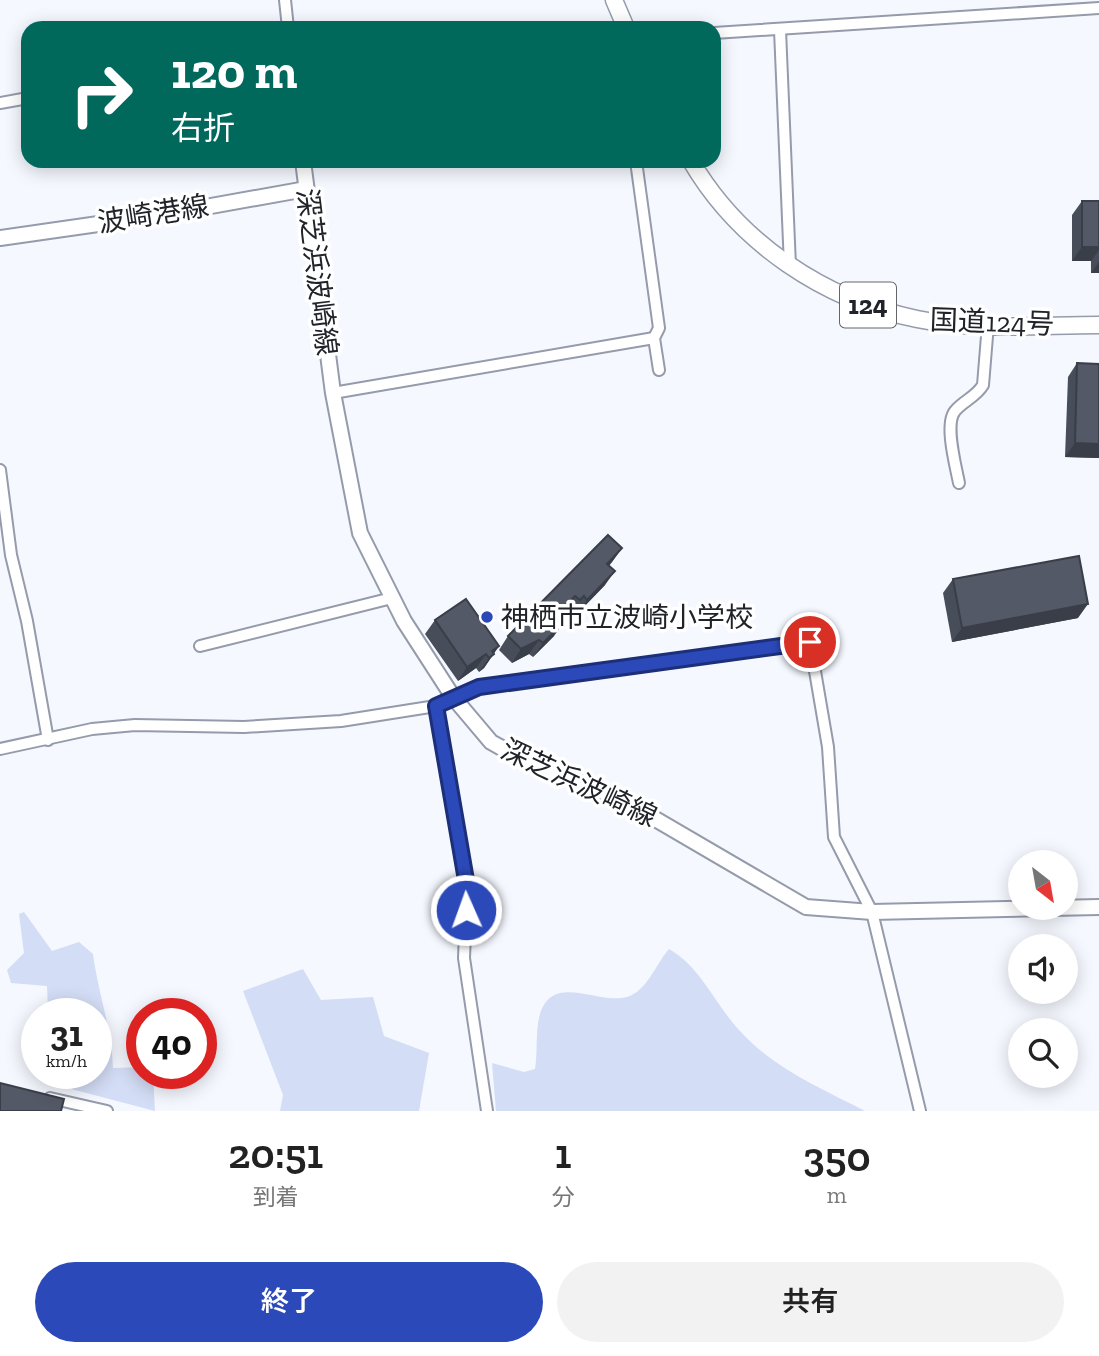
<!DOCTYPE html>
<html lang="ja">
<head>
<meta charset="utf-8">
<style>
	:root { --surface:#fff; --page:#f2f2f2; --text:#222; --muted:#767676; --accent:#2b49b9 }
	body { margin:0; font-family:"Zilla Slab","Noto Sans JP",serif; background:var(--page); color:var(--text); height:100vh; display:flex; flex-direction:column; font-size:26px; white-space:nowrap }
	* { box-sizing:border-box; margin:0 }
	p { font-size:23px; color:var(--muted) }
	.icon { flex:none; width:38px; height:38px; fill:none; stroke:currentColor; stroke-width:2; stroke-linecap:round; stroke-linejoin:round }
	.map { position:relative; height:1111px; overflow:hidden }
	.details { display:flex; flex-direction:column; background:var(--surface); flex:1 }
	.details>* { flex:none }
	.banner { position:absolute; left:21px; top:21px; width:700px; height:147px; border-radius:21px; box-shadow:0 4px 18px #0003; background:#00695c; color:#fff; overflow:hidden }
	.needle { width:46px; rotate:149deg }
	.tools { position:absolute; left:1008px; top:850px; display:grid; gap:14px }
	.tools a { display:grid; place-items:center; width:70px; height:70px; border-radius:50%; background:var(--surface); box-shadow:0 4px 18px #0003; font-size:35px }
	.speed { position:absolute; left:21px; top:998px; display:flex; gap:14px; font-size:35px; font-weight:700; text-align:center }
	.speed>* { display:grid; place-content:center; width:91px; height:91px; border-radius:50%; background:var(--surface); box-shadow:0 4px 18px #0003; line-height:1 }
	.speed small { font-size:18px; font-weight:400 }
	.speed .limit { border:10px solid #d22; background:#fff; color:#111 }
	.pin { position:absolute; display:grid; place-items:center; width:60px; height:60px; color:#fff; margin:-30px; border:4px solid #fff; border-radius:50%; box-shadow:0 2px 7px #0007 }
	.me { position:absolute; width:77px; margin:-38px; rotate:358deg; stroke-linejoin:round; filter:drop-shadow(0 0 5px #0008) }
	.turn { display:flex; align-items:center; gap:24px; height:147px; padding:0 35px; font-size:32px }
	.turn .icon { width:91px; height:91px; stroke-width:2.5 }
	.turn b { display:block; font-size:49px; line-height:60px }
	.eta { display:flex; justify-content:space-evenly; align-items:center; height:119px; text-align:center }
	.eta b { font-size:42px; font-weight:600; line-height:49px }
	.primary-button { display:flex; gap:14px; margin-top:auto; padding:14px 35px }
	.primary-button a { flex:1; height:80px; border-radius:42px; background:var(--accent); color:#fff; font-size:28px; font-weight:600; line-height:80px; text-align:center }
	.primary-button a+a { background:var(--page); color:var(--text) }
	.map>svg:first-child { display:block }
	.green { fill:#d3ddf5 }
	.lines { fill:none; stroke-linecap:round; stroke-linejoin:round }
	.minor-casing { stroke:#959bab; stroke-width:14 }
	.major-casing { stroke:#959bab; stroke-width:18 }
	.highway-casing { stroke:#959bab; stroke-width:19 }
	.minor { stroke:#fff; stroke-width:10 }
	.major { stroke:#fff; stroke-width:14 }
	.highway { stroke:#fff; stroke-width:16 }
	.wall { fill:#474d59 }
	.shaded-wall { fill:#3a3e48 }
	.building { fill:#535967; stroke:#3a3e48; stroke-width:2 }
	.route-casing { stroke:#1c2f78; stroke-width:18 }
	.route { stroke:#2b49b9; stroke-width:12 }
	.poi-dot { fill:#2b49b9; stroke:#fff; stroke-width:2.5 }
	.labels { text-anchor:middle; dominant-baseline:central; stroke-width:7; stroke-linejoin:round; paint-order:stroke }
	.shield { fill:#fff; stroke:#636569; stroke-width:2 }
	.shield-label { font-size:26px; font-weight:bold; fill:#202329 }
	.street-label { font-size:28px; fill:#202329; stroke:#fff }
	.poi-label { font-size:28px; fill:#202329; stroke:#fff; text-anchor:start }
</style>
</head>
<body>
<div class="map">
<svg width="1099" height="1111" viewBox="0 0 1099 1111">
	<rect width="100%" height="100%" fill="#f5f8ff"/>
	<!-- green -->
	<g class="green">
		<path d="M24,912l28,39 27,-9 14,12c5,39 19,75 20,114l29,-1v6l11,1 2,37 -99,-26 -1,-12h41v-60h-48l-1,-27 -36,-3 -4,-13 17,-17 -5,-39z"/>
		<path d="M669,949c31,17 46,55 70,81 34,38 82,58 126,81h-369l-4,-48 32,9 11,-3c3,-17 0,-39 5,-55 13,-42 58,-9 87,-17 20,-6 29,-33 42,-48z"/>
		<polygon points="303,969 321,1000 373,997 384,1036 429,1053 419,1111 280,1111 283,1095 243,991"/>
	</g>
	<g class="lines">
		<!-- minor casing -->
		<g class="minor-casing">
			<g id="minor">
				<polyline points="285,0 288,28"/>
				<polyline points="780,30 790,266"/>
				<polyline points="714,33 1099,8"/>
				<polyline points="0,103 28,98"/>
				<polyline points="636,161 659,328 654,338 659,370"/>
				<polyline points="333,393 654,338"/>
				<polyline points="0,470 11,555 27,621 48,740"/>
				<path d="M959,483c-3,-16 -15,-59 -4,-72 8,-10 21,-14 28,-26l5,-61"/>
				<polyline points="200,646 392,598"/>
				<polyline points="436,706 467,886 464,958 487,1111"/>
				<polyline points="0,749 92,729 135,725 244,727 341,721 436,706 479,687 810,642 828,747 834,837 872,912 920,1111"/>
				<polyline points="50,1098 107,1111"/>
			</g>
		</g>
		<!-- major casing -->
		<g class="major-casing">
			<g id="major">
				<polyline points="303,161 333,393 360,533 404,621 453,697 491,742 525,761 621,799 806,907 872,912 1099,907"/>
				<polyline points="0,238 161,215 306,189"/>
			</g>
		</g>
		<!-- highway casing -->
		<g class="highway-casing">
			<g id="highway">
				<polyline points="614,0 626,28"/>
				<path d="M691,161c48,82 133,139 226,158 58,12 123,6 182,6"/>
			</g>
		</g>
		<!-- minor -->
		<use href="#minor" class="minor"/>
		<!-- major -->
		<use href="#major" class="major"/>
		<!-- highway -->
		<use href="#highway" class="highway"/>
	</g>
	<!-- wall -->
	<g class="wall">
		<polygon points="1082,201 1099,201 1099,273 1091,273 1091,261 1072,261 1072,215"/>
		<polygon points="1077,363 1099,458 1065,457 1068,377"/>
		<polygon points="622,548 609,566 605,585 577,614 574,610 570,614 565,610 558,616 554,636 533,657 529,654 512,663 499,650 508,636"/>
		<polygon points="953,579 1078,618 952,642 943,593"/>
		<polygon points="435,620 499,646 484,668 479,672 476,668 458,681 425,634"/>
	</g>
	<!-- shaded-wall -->
	<g class="shaded-wall">
		<polygon points="1082,247 1099,247 1099,250 1091,261 1072,261"/>
		<polygon points="1099,262 1099,273 1091,273"/>
		<polygon points="1075,443 1099,444 1099,458 1065,457"/>
		<polygon points="622,548 612,562 597,578 607,564"/>
		<polygon points="615,571 605,585 577,614 587,600"/>
		<polygon points="575,596 565,610 547,629 556,615"/>
		<polygon points="1088,604 1078,618 952,642 962,628"/>
		<polygon points="564,622 554,636 533,657 543,643"/>
		<polygon points="539,640 529,654 512,663 521,649"/>
		<polygon points="499,646 484,668 479,672 489,658 492,651"/>
		<polygon points="486,654 476,668 458,681 467,667"/>
	</g>
	<!-- building -->
	<g class="building">
		<rect x="1082" y="201" width="17" height="46"/>
		<polygon points="1077,363 1099,364 1099,444 1075,443"/>
		<polygon points="608,535 622,548 607,564 615,571 587,600 584,596 580,600 575,596 556,615 564,622 543,643 539,640 521,649 508,636"/>
		<polygon points="1079,556 1088,604 962,628 953,579"/>
		<polygon points="466,599 499,646 492,651 494,654 489,658 486,654 467,667 435,620"/>
		<polygon points="0,1083 64,1099 61,1111 0,1111"/>
	</g>
	<g class="lines">
		<!-- route casing -->
		<g class="route-casing">
			<polyline id="route" points="466,910 467,886 436,706 479,687 810,642"/>
		</g>
		<!-- route -->
		<use href="#route" class="route"/>
	</g>
	<!-- markers -->
	<circle class="poi-dot" cx="487" cy="617" r="7"/>
	<g class="labels">
		<!-- shield labels -->
		<rect class="shield" x="840" y="282.5" width="56" height="45" rx="5"/>
		<g class="shield-label">
			<text x="868" y="305">124</text>
		</g>
		<!-- street labels -->
		<g class="street-label">
			<text transform="translate(153 214) rotate(-9)">波崎港線</text>
			<text transform="translate(317 272) rotate(83)">深芝浜波崎線</text>
			<text transform="translate(992 322) rotate(2)">国道124号</text>
			<text transform="translate(579 783) rotate(25)">深芝浜波崎線</text>
		</g>
		<!-- poi labels -->
		<g class="poi-label">
			<text x="501" y="617">神栖市立波崎小学校</text>
		</g>
	</g>
</svg>
<div class="tools">
<a><svg class="needle" viewBox="-14 -14 28 28"><path d="M0-13l5 13h-10z" fill="#e53935"/><path d="M0 13l5-13h-10z" fill="#767676"/></svg></a>
<a><svg class="icon" aria-label="sound" viewBox="0 0 24 24"><path d="M4 9h4l5-4v14l-5-4H4zM17 9q2 3 0 6"/></svg></a>
<a><svg class="icon" aria-label="search" viewBox="0 0 24 24"><circle cx="10" cy="10" r="6"/><path d="M15 15l6 6"/></svg></a>
</div>
<div class="speed"><div>31<small>km/h</small></div><div class="limit">40</div></div>
<div class="pin" style="left:810px;top:642px;background:#d93025"><svg class="icon" aria-label="arrive" viewBox="0 0 24 24"><path d="M6 21V4h12l-3 4 3 4H6"/></svg></div>
<svg class="me" style="left:466px;top:910px" viewBox="-20 -20 40 40"><circle r="17" fill="#2b49b9" stroke="#fff" stroke-width="3"/><path d="M0-11L8 9 0 5-8 9z" fill="#fff"/></svg>
<div class="banner">
<div class="turn"><svg class="icon" aria-label="right" viewBox="0 0 24 24"><path d="M7 20v-9h11M14 6l5 5-5 5"/></svg><div><b>120 m</b>右折</div></div>
</div>
</div>
<section class="details">
<div class="eta">
<div><b>20:51</b><p>到着</p></div>
<div><b>1</b><p>分</p></div>
<div><b>350</b><p>m</p></div>
</div>
<div class="primary-button"><a>終了</a><a>共有</a></div>
</section>
</body>
</html>
